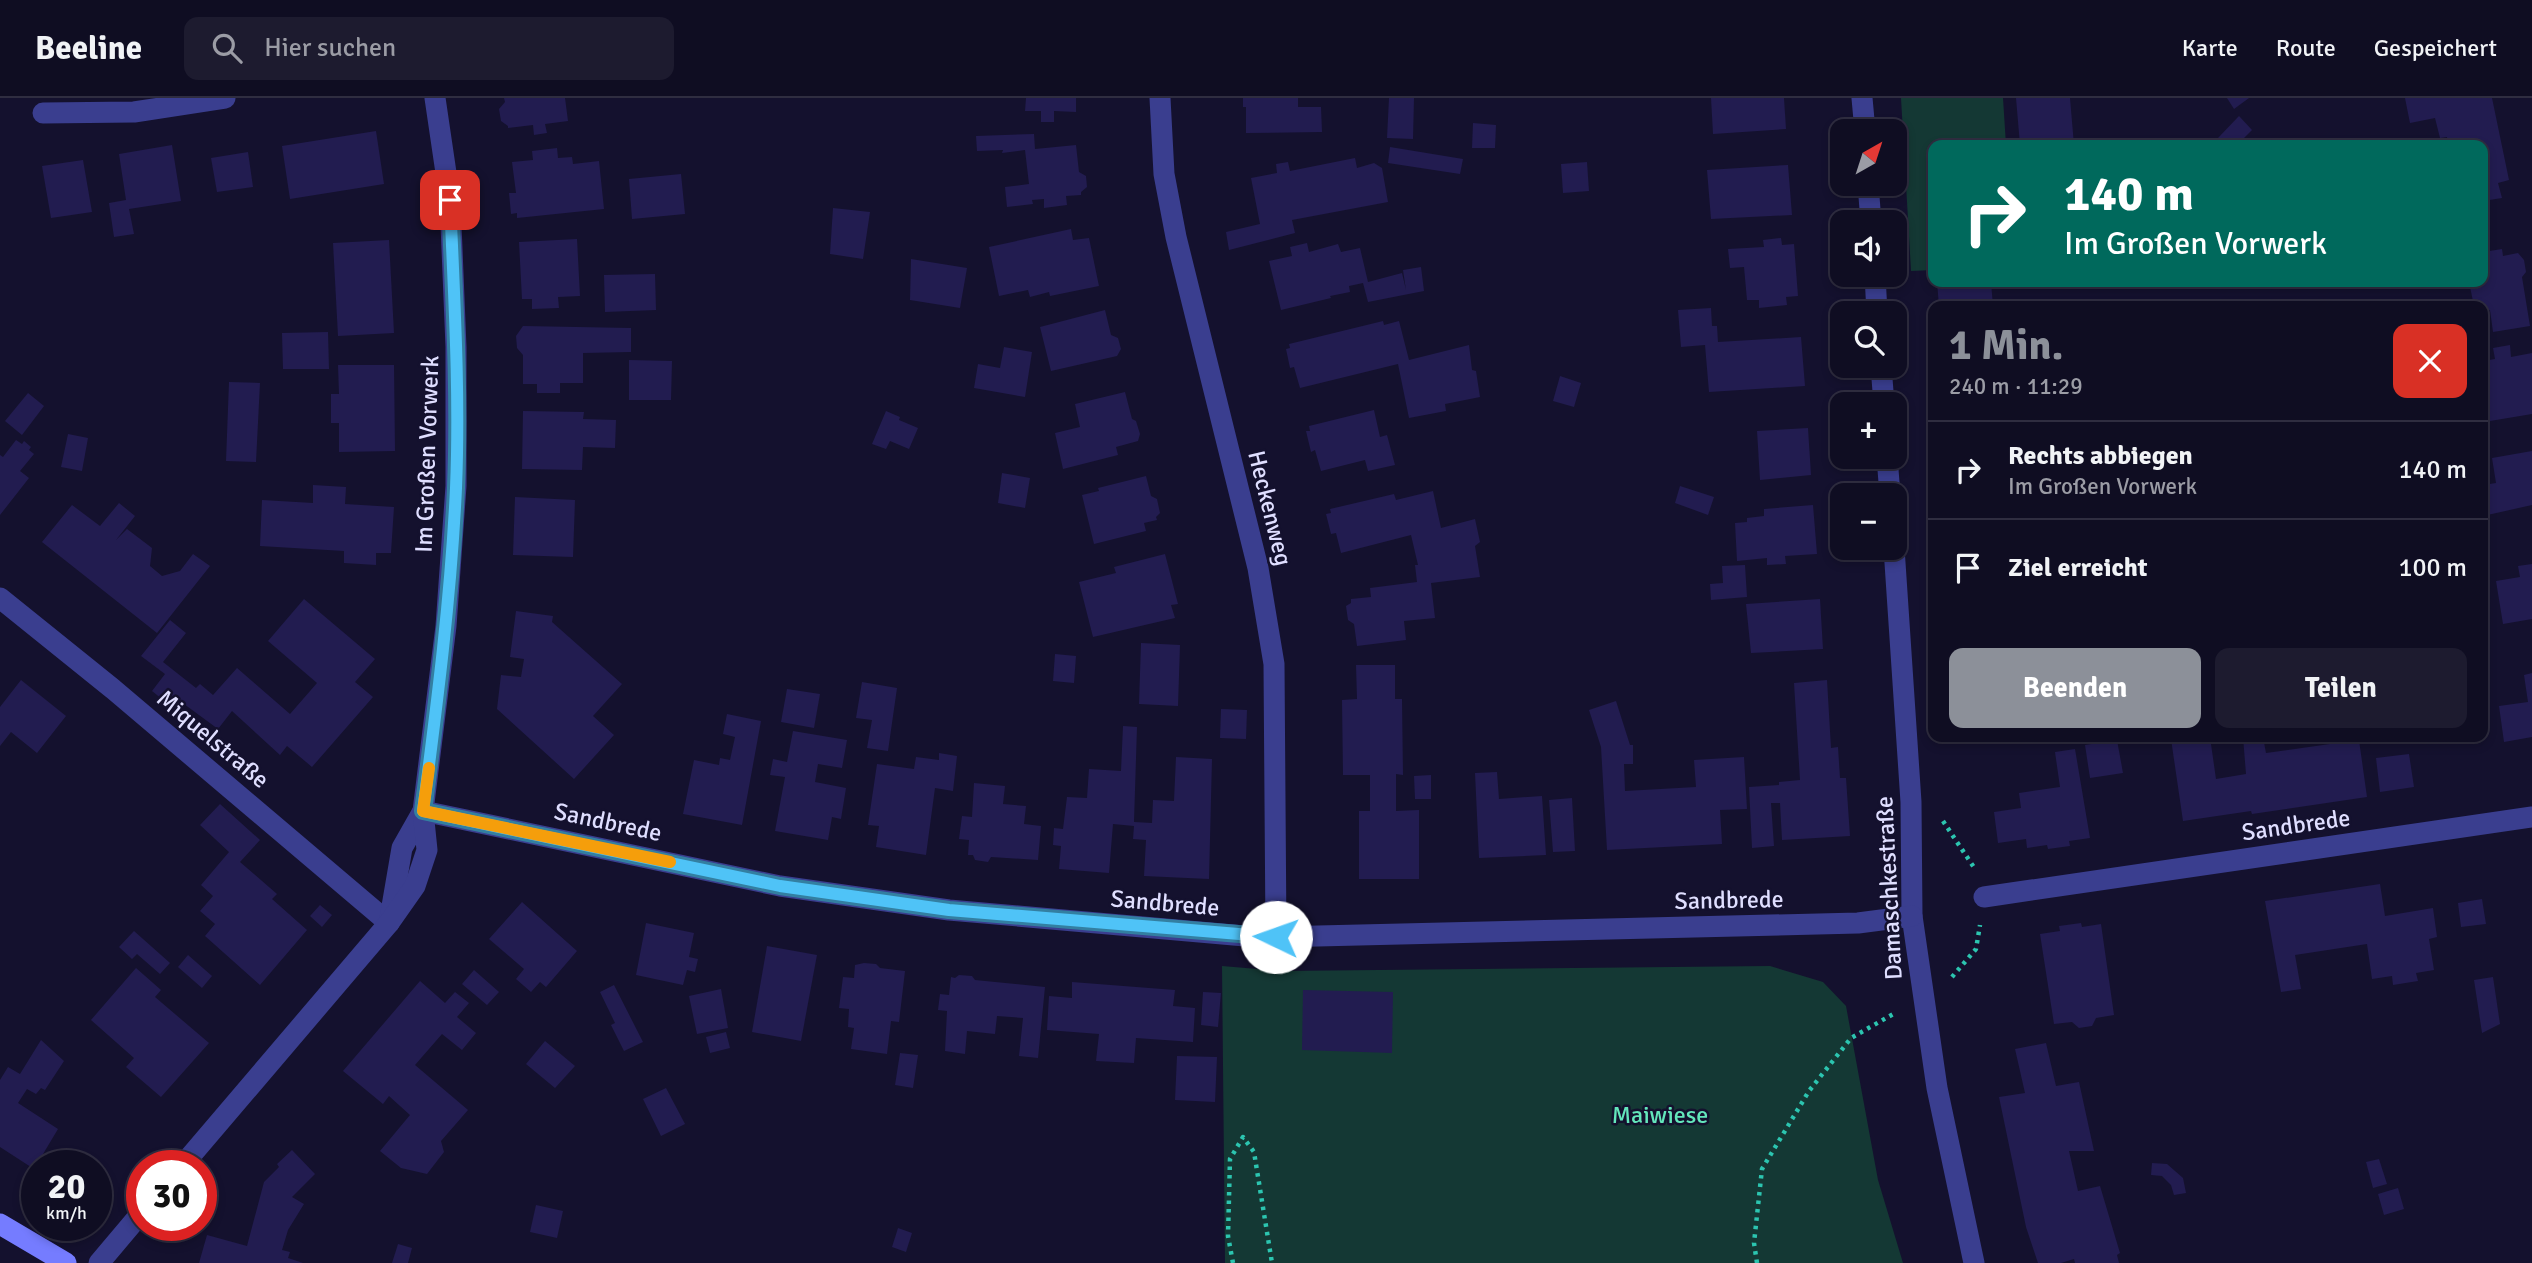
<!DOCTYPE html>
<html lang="de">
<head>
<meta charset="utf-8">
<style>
	:root { --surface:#0f0d22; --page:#1d1b2f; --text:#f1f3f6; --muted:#9b9ca5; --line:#2f2d40; --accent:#8c9099 }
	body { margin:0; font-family:Signika,sans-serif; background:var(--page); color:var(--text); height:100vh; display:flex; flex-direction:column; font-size:26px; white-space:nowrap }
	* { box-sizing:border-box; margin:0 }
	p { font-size:23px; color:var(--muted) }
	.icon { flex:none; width:38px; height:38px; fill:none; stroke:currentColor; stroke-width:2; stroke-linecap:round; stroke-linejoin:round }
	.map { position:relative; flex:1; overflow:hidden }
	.sheet { position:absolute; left:1928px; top:203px; width:560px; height:441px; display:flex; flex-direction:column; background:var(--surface); border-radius:14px; box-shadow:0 4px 10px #0003,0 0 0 2px var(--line) }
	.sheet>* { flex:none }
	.hud { position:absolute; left:1928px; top:42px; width:560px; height:147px; border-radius:14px; box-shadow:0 4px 10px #0003,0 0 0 2px var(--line); background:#00695c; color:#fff; overflow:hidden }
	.needle { width:46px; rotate:39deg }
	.tools { position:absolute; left:1830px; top:21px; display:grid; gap:14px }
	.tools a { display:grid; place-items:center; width:77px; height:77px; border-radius:14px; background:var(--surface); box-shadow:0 4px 10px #0003,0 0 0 2px var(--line); font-size:35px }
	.speed { position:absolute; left:21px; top:1052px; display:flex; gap:14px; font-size:35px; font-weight:700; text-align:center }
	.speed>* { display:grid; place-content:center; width:91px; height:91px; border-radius:50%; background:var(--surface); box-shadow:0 4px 10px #0003,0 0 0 2px var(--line); line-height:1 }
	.speed small { font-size:18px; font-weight:400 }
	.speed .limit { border:10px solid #d22; background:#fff; color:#111 }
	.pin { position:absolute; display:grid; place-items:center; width:60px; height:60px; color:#fff; margin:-30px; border-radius:14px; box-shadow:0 4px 10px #0006 }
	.me { position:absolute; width:77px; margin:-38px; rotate:273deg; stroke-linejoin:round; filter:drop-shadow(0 0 5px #0008) }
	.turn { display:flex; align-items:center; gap:24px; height:147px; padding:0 21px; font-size:32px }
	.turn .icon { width:91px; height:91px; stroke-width:2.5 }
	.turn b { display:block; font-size:49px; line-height:60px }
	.round { display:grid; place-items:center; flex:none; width:74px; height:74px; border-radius:14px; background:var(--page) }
	.overview { display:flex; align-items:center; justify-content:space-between; height:119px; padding:0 21px }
	h1 { font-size:42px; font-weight:700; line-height:52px; color:var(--accent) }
	.button { display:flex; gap:14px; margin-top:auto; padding:14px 21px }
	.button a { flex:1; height:80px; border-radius:14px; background:var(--accent); color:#fff; font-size:28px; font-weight:700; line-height:80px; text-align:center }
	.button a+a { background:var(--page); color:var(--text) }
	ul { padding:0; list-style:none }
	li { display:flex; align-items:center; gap:21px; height:98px; padding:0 21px; border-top:2px solid var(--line) }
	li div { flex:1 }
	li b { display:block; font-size:26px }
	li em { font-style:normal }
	header { display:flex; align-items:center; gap:42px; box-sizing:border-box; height:98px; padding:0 35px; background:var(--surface); border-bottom:2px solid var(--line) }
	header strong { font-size:33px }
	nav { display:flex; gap:38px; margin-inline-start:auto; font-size:24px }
	.search { width:490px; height:63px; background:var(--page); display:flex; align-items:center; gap:18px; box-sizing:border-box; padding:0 24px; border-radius:14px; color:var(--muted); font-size:26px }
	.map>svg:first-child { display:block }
	.green { fill:#143834 }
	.building { fill:#221c50 }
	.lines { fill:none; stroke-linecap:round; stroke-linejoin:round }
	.path { stroke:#2cc5b0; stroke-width:4.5; stroke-dasharray:3.5 5; stroke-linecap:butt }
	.street { stroke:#3a3e8f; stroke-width:21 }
	.secondary { stroke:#757cff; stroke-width:21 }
	.route-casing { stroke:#337fa1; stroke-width:18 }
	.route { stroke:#4fc3f7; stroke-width:12 }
	.slow { stroke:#f59e0b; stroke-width:12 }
	.labels { text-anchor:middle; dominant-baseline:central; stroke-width:5; stroke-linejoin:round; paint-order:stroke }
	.street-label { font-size:24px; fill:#dfdeff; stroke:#14112e }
	.park-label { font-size:24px; fill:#63e6bb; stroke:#14112e }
</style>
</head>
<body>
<header>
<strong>Beeline</strong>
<div class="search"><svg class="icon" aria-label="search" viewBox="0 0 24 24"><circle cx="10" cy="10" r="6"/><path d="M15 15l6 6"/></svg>Hier suchen</div>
<nav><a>Karte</a><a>Route</a><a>Gespeichert</a></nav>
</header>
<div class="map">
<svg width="2532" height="1165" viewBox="0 0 2532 1165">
	<rect width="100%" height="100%" fill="#14112e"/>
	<!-- green -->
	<g class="green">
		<polygon points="1901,0 2003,0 2006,47 1934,47 1934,172 1911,173"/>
		<polygon points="1222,868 1281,873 1770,868 1823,884 1846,908 1878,1082 1903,1165 1225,1165"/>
	</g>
	<!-- building -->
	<g class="building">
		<polygon points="504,0 565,0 568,23 545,26 547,35 534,37 533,27 508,30 508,28 501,23 499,11 505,4"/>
		<polygon points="1026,0 1076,0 1076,14 1054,13 1054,24 1041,24 1041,13 1025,13"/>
		<polygon points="1243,0 1298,0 1298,9 1321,9 1322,34 1246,35 1246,9 1243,9"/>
		<polygon points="1389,0 1414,0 1413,41 1387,40"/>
		<polygon points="1711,0 1784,0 1786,31 1713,36"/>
		<polygon points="2016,0 2070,0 2074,47 2020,47"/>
		<polygon points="2227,0 2249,0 2234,11"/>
		<polygon points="2405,0 2492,0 2509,82 2498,85 2502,100 2483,103 2483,47 2448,47 2447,39 2440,40 2435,20 2410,25"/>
		<polygon points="2239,18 2252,32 2237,47 2225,47 2218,40"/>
		<polygon points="1473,25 1496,27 1495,50 1472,50"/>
		<polygon points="376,33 384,86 290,101 282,48"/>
		<polygon points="1034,36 1035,51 1076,47 1079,74 1086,78 1087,89 1081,94 1081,97 1066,98 1067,107 1044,110 1044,101 1032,102 1033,106 1007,109 1005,89 1029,86 1025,52 1002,55 1003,52 977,53 976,38"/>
		<polygon points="172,47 181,103 129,111 134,136 114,139 109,105 126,102 119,56"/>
		<polygon points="1390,49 1463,61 1460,76 1388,65"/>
		<polygon points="557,50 558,60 572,59 573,66 599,63 604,111 517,120 517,115 511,116 509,95 516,95 512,64 533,62 532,53"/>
		<polygon points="248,54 253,89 217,94 211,60"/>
		<polygon points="1355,60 1357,70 1374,65 1382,70 1388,104 1292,122 1295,135 1229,152 1226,134 1260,126 1251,80 1277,75 1276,66 1288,64 1290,73"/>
		<polygon points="83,62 92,114 51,120 42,68"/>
		<polygon points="1587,64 1589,93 1563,95 1561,66"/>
		<polygon points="1788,67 1792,117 1711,121 1707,72"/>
		<polygon points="681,76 685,116 632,121 629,81"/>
		<polygon points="833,110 870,114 863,161 830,156"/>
		<polygon points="1071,131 1073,142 1089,140 1099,188 1050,198 1049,194 1030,199 1028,192 999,198 989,149"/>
		<polygon points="1781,140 1782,147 1794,146 1798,198 1786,199 1787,207 1759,210 1759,202 1747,202 1744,169 1730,170 1728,151 1764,149 1763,142"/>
		<polygon points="577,141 580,198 558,199 559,210 532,211 532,201 522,201 519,144"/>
		<polygon points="389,142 394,235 338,238 333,145"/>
		<polygon points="1307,145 1309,154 1338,146 1341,154 1360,150 1368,184 1402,175 1406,192 1403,172 1421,169 1424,193 1368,204 1363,185 1349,188 1350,194 1330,198 1331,200 1281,212 1269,163 1292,158 1290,149"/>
		<polygon points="2502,151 2503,158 2518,155 2524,162 2526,174 2522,179 2530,228 2493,234 2490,212 2483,213 2483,208 2474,208 2469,184 2483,184 2483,154"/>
		<polygon points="911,161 967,170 960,210 910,202"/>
		<polygon points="655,176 656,212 605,214 604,177"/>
		<polygon points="1937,184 1991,184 1993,208 1939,208"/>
		<polygon points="1711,210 1712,228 1717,228 1718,244 1801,239 1805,288 1709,294 1705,247 1681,249 1678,212"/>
		<polygon points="1105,212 1111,237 1118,240 1121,251 1117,258 1051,273 1040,229"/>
		<polygon points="1383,223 1384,227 1399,223 1409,262 1469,247 1472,272 1476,273 1480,299 1445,306 1446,313 1409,320 1398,266 1300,290 1294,269 1290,270 1286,251 1290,250 1289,246"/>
		<polygon points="523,228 631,230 631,254 583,255 583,285 560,285 560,295 537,295 537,286 523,286 523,257 517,250 516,238"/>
		<polygon points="328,234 329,271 283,271 282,235"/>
		<polygon points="2510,247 2511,259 2532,255 2532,316 2484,324 2483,263 2495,261 2493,250"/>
		<polygon points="1004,249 1032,254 1025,299 974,290 978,266 1000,270"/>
		<polygon points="629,262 672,263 671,302 629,302"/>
		<polygon points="338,267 394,267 395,353 339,354 339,325 331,325 331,296 339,296"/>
		<polygon points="1560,278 1581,285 1574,309 1553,303"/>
		<polygon points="229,284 260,285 256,364 226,363"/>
		<polygon points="1125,294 1132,321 1136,323 1140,336 1138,343 1116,349 1118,357 1063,371 1055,335 1080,329 1075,306"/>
		<polygon points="28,295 44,308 22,337 5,323"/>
		<polygon points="1374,312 1380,339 1387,337 1395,367 1368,373 1365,362 1321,373 1315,352 1311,354 1306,333 1310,333 1309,328"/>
		<polygon points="523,313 584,314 583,321 616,322 615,350 583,349 582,372 522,371"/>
		<polygon points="886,313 900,319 899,322 918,330 909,351 890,343 886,351 872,346"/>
		<polygon points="1808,330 1811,377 1760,382 1757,333"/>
		<polygon points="68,336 88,340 82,373 61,369"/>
		<polygon points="16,342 22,346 24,343 31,349 29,352 34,356 20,373 29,380 0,417 0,357 3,359"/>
		<polygon points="2532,353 2532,407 2483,418 2483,387 2496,385 2492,360"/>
		<polygon points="1002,375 1030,380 1025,410 998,405"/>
		<polygon points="1146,378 1151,398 1157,401 1160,415 1156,419 1157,422 1144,425 1146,433 1094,446 1082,397 1099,393 1098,390"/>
		<polygon points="313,387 346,389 345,406 394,409 391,455 376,455 376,467 344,465 344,453 260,448 262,402 313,405"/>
		<polygon points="1680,388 1714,399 1708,417 1675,405"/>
		<polygon points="1433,393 1441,430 1475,421 1480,444 1475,448 1480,479 1431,485 1435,520 1404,523 1406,542 1357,548 1354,526 1348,522 1346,508 1351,505 1351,501 1371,499 1370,490 1417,484 1415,467 1418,467 1411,437 1341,455 1336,435 1331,436 1326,416 1331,415 1330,411 1394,396 1396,402"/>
		<polygon points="515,399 575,402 573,459 513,457"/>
		<polygon points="119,405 135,418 116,442 127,431 152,450 150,468 162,478 180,473 193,456 210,468 157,535 42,444 72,407 100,428"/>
		<polygon points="1813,407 1817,456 1785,458 1786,466 1767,467 1767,460 1737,463 1735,425 1747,424 1747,420 1764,418 1764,411"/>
		<polygon points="1165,456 1178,506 1171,507 1175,520 1093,539 1079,484 1116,475 1114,469"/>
		<polygon points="2532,466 2532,521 2503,526 2496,483 2520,479 2518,468"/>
		<polygon points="1745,467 1747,499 1711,502 1710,486 1723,485 1722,468"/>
		<polygon points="304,501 375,561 355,584 373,599 312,669 287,648 280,657 232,613 218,631 184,606 178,614 152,593 165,576 141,558 170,522 186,535 163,564 196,590 200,586 213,597 237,570 290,616 317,585 268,543"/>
		<polygon points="1820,501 1823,551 1751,555 1746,506"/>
		<polygon points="516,513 553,518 552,524 622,586 593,618 614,637 574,681 497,611 501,577 521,579 524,561 510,559"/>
		<polygon points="1141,545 1180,547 1178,608 1139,606"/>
		<polygon points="1055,556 1076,558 1074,585 1053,583"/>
		<polygon points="1356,567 1395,567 1395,601 1402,601 1403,677 1396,676 1396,713 1419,712 1419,781 1359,781 1359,713 1370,713 1370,677 1343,677 1342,602 1357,601"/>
		<polygon points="2532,575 2532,639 2504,644 2499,608 2528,604 2524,577"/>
		<polygon points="21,582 66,618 37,655 11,634 0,648 0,609"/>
		<polygon points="1827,582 1831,650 1838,649 1840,680 1846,680 1850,738 1782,742 1780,705 1771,705 1774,748 1752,750 1749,689 1779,687 1779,684 1800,682 1794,585"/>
		<polygon points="862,584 897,590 888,653 867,650 872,622 856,620"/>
		<polygon points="787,591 820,596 814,630 781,624"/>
		<polygon points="1616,603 1630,647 1633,647 1633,666 1624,666 1625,693 1696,689 1694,662 1744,659 1747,711 1720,712 1722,746 1607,752 1601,649 1589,612"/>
		<polygon points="1221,611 1247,612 1246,641 1220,640"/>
		<polygon points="727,616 761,623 742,727 683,716 694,662 719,667 720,660 730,662 735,639 723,636"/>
		<polygon points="1123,628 1137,629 1134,724 1152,725 1153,702 1174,703 1176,659 1212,661 1209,781 1144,778 1146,742 1133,741 1134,728 1113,726 1109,775 1059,771 1061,748 1053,747 1054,730 1063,731 1067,699 1087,700 1089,671 1121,673"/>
		<polygon points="793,633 847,642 842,670 818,666 815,684 846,690 841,721 832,719 828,742 775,733 785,679 770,677 773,661 787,664"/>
		<polygon points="2189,639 2210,639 2216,681 2246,676 2243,639 2263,639 2266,655 2337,645 2336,639 2357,639 2357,642 2359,642 2367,699 2252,716 2251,713 2183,723 2171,641"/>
		<polygon points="2117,642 2123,675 2090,680 2085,647"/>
		<polygon points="2075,651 2090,740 2069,743 2070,748 2048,751 2047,747 2027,750 2026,741 1998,745 1994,714 2021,710 2019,695 2060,689 2055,654"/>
		<polygon points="939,655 957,658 953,693 935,690 926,757 876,749 879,728 868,727 877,666 914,671 916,659 939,662"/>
		<polygon points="2409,656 2414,689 2380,694 2376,660"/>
		<polygon points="1497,674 1499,701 1542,698 1546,757 1479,760 1475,675"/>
		<polygon points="1431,677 1431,701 1415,701 1414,678"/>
		<polygon points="974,685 1005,688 1003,706 1026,708 1024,726 1041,728 1038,762 991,759 988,764 975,762 973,757 968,757 969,742 959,741 962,718 972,719"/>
		<polygon points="1572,700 1575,753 1553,754 1549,702"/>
		<polygon points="220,706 260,742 240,764 277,796 272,801 307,832 260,887 205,838 215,826 200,813 213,798 201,787 229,754 200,727"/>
		<polygon points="2380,786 2385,818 2433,810 2437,839 2429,841 2434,872 2416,875 2418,883 2393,887 2392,878 2372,881 2367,846 2295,857 2301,891 2281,894 2265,803"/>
		<polygon points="2482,801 2486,826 2461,829 2458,805"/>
		<polygon points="522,804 577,853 546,889 540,884 531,894 516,881 524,871 489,841"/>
		<polygon points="320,807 332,817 322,829 310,818"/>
		<polygon points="646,825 694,835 689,859 698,861 695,874 687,872 683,887 636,877"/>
		<polygon points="2081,825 2082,829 2101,826 2114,917 2096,920 2092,928 2079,930 2072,924 2054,926 2040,836 2060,833 2059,828"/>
		<polygon points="134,833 170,865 160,876 137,856 132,861 119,849"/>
		<polygon points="767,848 817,857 801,943 752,934"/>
		<polygon points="188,857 212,878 202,890 178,869"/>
		<polygon points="864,865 876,866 880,870 905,873 899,924 891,923 887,956 851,951 854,930 848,929 849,911 839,910 843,879 854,880 855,867"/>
		<polygon points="136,870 161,892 155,899 209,945 161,999 126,969 134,960 91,922"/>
		<polygon points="474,872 499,894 487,907 462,886"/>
		<polygon points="959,877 972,878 975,882 1045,889 1038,960 1019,958 1023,920 997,918 995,936 967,933 965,956 945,953 947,913 938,912 940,896 949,897 951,879 955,880"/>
		<polygon points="2493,879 2500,926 2482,935 2474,882"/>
		<polygon points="420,883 445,905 455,894 469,905 457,919 476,935 462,952 442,936 415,967 468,1012 441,1043 444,1054 427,1076 401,1070 380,1053 410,1017 389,998 383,1006 343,973"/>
		<polygon points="1072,884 1175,892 1173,908 1195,910 1193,944 1136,940 1134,965 1096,963 1099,936 1047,932 1049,898 1072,900"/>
		<polygon points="614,887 643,944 624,953 611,927 615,925 600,894"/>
		<polygon points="721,891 728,930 697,936 689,898"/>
		<polygon points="1303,892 1393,894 1392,955 1302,952"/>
		<polygon points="1203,894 1221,895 1218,929 1201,927"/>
		<polygon points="726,934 730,950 710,955 706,939"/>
		<polygon points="41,942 64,963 45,992 41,990 36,996 27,991 18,1005 58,1031 34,1071 0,1049 0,982 8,969 20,976"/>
		<polygon points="545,943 575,968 555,990 526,966"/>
		<polygon points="2046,945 2056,988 2079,984 2094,1053 2069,1053 2078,1093 2100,1088 2120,1155 2117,1157 2119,1165 2075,1165 2074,1161 2061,1165 2038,1165 2026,1129 1999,999 2025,995 2015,951"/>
		<polygon points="900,955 918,957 913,990 895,987"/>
		<polygon points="1177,958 1217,959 1215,1004 1175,1002"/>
		<polygon points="666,990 685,1026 661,1038 643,1001"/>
		<polygon points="292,1052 315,1076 292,1099 304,1106 288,1132 282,1152 290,1154 288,1160 303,1165 199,1165 207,1137 247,1148 264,1084 279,1069 277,1066"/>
		<polygon points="2379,1061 2387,1086 2373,1090 2366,1064"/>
		<polygon points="2152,1065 2167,1066 2183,1080 2186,1095 2174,1097 2171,1087 2162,1078 2151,1077"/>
		<polygon points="2398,1090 2404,1111 2384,1117 2378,1096"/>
		<polygon points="536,1107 563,1113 557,1140 530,1134"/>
		<polygon points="898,1130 912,1135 906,1154 892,1149"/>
		<polygon points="398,1146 412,1150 408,1165 392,1165"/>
	</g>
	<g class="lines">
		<!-- path -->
		<g class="path">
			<polyline points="1943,723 1975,771"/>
			<polyline points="1952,879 1976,851 1980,827"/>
			<polyline points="1233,1165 1228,1138 1230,1061 1243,1039 1254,1054 1272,1165"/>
			<polyline points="1757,1165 1754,1145 1762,1071 1809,993 1851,940 1895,915"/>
		</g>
		<!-- street -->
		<g class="street">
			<polyline points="1160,0 1164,76 1176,139 1258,470 1274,566 1276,839"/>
			<polyline points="1862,0 1865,33"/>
			<polyline points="43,15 134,14 225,0"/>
			<polyline points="1868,86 1871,124"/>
			<polyline points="1875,177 1877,215"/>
			<polyline points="1881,268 1884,306"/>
			<polyline points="1887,359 1890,397"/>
			<polyline points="1894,450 1911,704 1912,818 1937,990 1974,1165"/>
			<polyline points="0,500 113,591 389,825"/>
			<polyline points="423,713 780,788 949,812 1245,838 1276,839 1858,825 1912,818"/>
			<polyline points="1984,799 2532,719"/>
			<polyline points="390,820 402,750 423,713"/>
			<polyline points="182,1068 389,825 415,788 427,752 423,713 446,528 456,388 456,249 450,102 435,0"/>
			<polyline points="99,1165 142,1114"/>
		</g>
		<!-- secondary -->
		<polyline class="secondary" points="0,1126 66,1165"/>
	</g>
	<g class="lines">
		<!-- route casing -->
		<g class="route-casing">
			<path id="route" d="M450,102c4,96 10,192 6,288 -5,108 -19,216 -33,323l357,75 169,24 327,27"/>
		</g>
		<!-- route -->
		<use href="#route" class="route"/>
		<!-- slow -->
		<polyline class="slow" points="429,670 423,713 670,764"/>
	</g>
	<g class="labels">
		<!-- street labels -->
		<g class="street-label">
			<text transform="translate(427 356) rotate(-88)">Im Großen Vorwerk</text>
			<text transform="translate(1270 410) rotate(76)">Heckenweg</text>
			<text transform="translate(213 641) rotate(40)">Miquelstraße</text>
			<text transform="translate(608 724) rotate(12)">Sandbrede</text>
			<text transform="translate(2296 727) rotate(-8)">Sandbrede</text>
			<text transform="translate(1889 790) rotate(-93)">Damaschkestraße</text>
			<text transform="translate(1729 802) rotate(-1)">Sandbrede</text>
			<text transform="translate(1165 805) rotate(5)">Sandbrede</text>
		</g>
		<!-- park labels -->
		<g class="park-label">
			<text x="1660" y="1017">Maiwiese</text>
		</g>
	</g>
</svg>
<div class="tools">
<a><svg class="needle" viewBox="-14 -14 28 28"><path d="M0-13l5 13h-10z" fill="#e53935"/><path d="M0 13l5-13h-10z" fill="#9b9ca5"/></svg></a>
<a><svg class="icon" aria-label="sound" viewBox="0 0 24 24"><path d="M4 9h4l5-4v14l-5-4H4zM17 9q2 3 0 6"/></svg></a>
<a><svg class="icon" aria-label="search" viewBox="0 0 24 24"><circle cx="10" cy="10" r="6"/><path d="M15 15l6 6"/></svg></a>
<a>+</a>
<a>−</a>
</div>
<div class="speed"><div>20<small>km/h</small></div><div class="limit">30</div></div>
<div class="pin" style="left:450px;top:102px;background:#d93025"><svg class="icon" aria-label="arrive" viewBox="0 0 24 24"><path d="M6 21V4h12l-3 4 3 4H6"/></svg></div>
<svg class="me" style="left:1276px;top:839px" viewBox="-20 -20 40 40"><circle r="19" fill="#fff"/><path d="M0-13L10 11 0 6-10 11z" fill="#4fc3f7"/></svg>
<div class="hud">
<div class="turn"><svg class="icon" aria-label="right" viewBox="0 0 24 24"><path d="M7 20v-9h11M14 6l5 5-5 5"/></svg><div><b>140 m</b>Im Großen Vorwerk</div></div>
</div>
<section class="sheet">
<div class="overview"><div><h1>1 Min.</h1><p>240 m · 11:29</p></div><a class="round" style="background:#d93025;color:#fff"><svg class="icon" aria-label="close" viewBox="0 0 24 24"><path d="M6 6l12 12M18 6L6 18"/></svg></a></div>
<ul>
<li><svg class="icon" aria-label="right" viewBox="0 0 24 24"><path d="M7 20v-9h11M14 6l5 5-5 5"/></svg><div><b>Rechts abbiegen</b><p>Im Großen Vorwerk</p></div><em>140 m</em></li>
<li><svg class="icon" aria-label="arrive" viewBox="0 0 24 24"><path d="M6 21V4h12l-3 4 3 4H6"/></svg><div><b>Ziel erreicht</b></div><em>100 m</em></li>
</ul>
<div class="button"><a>Beenden</a><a>Teilen</a></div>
</section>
</div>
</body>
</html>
